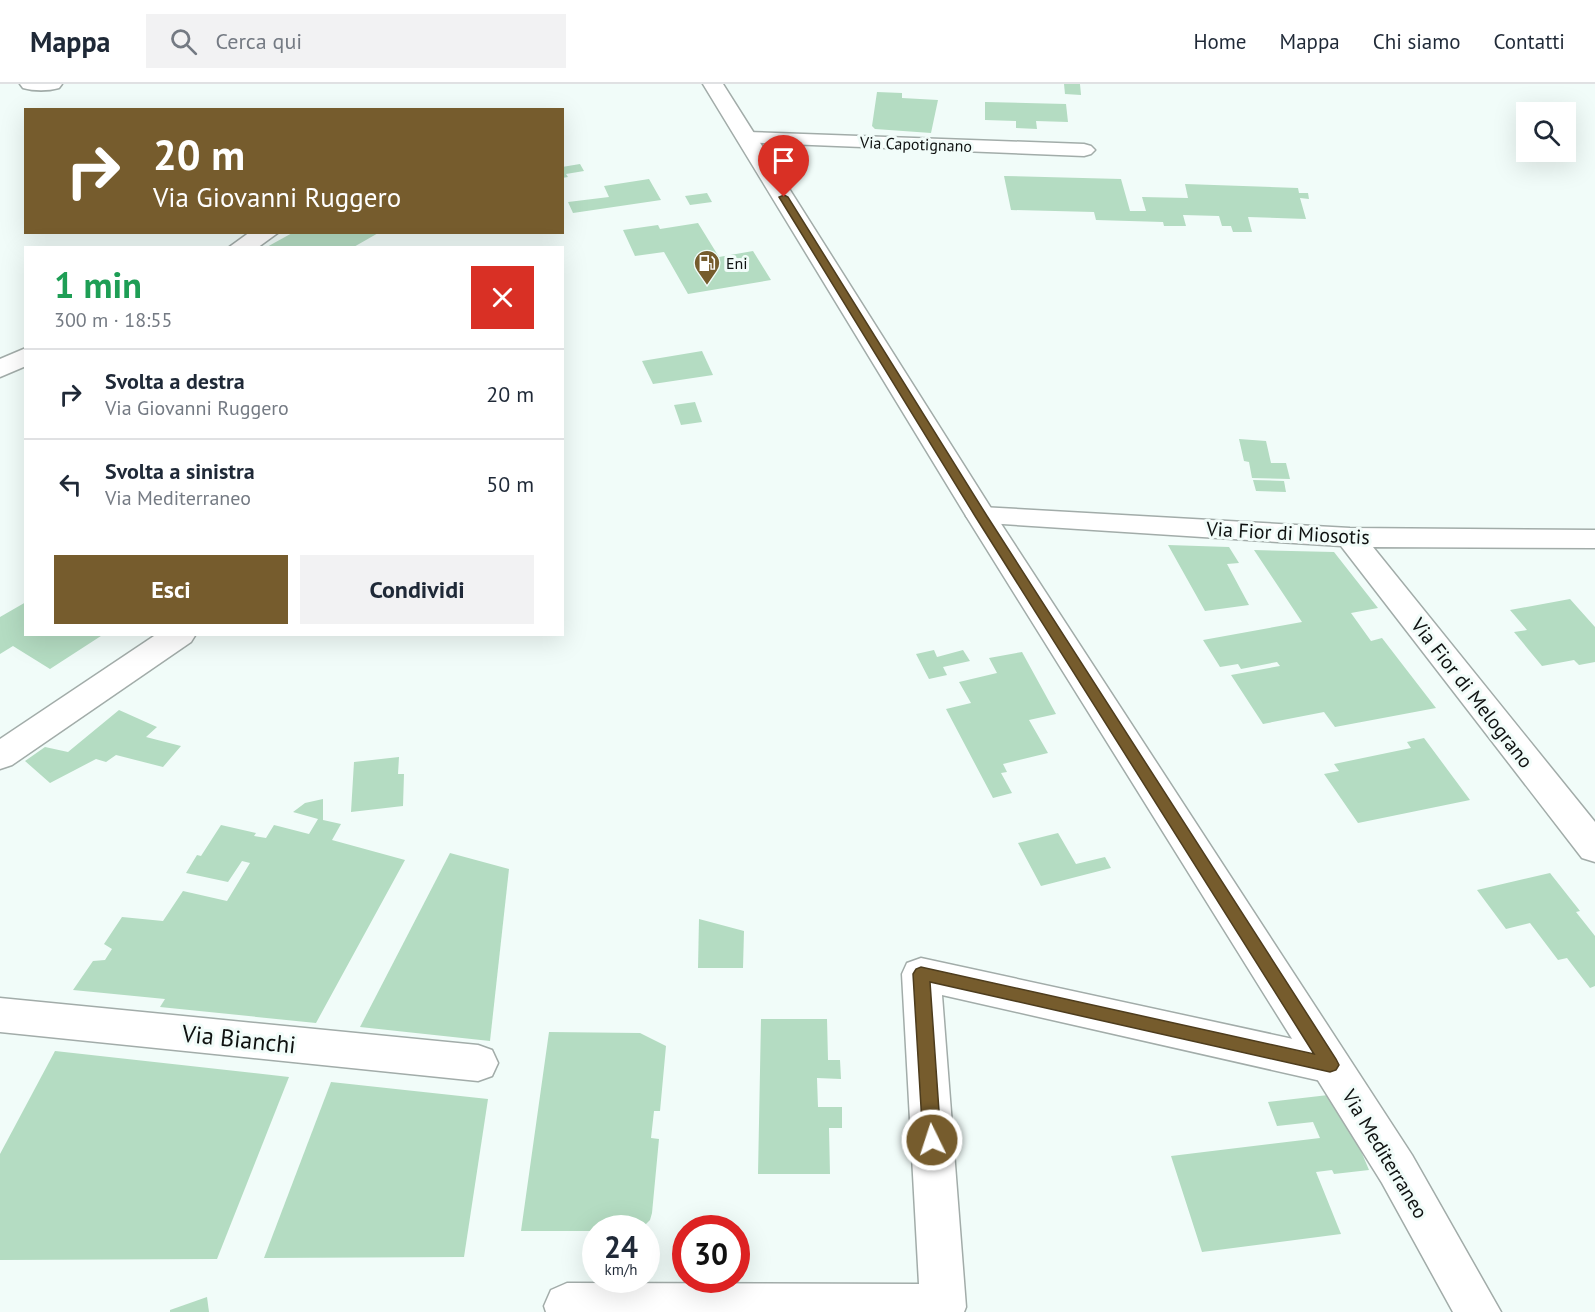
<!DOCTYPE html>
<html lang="it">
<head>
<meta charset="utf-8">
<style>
	:root { --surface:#fff; --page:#f2f2f3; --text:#1f2937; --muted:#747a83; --line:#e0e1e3; --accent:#765c2d }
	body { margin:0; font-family:"PT Sans",sans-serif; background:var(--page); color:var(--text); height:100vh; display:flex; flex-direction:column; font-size:22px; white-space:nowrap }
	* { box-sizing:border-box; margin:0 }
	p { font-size:20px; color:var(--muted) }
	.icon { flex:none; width:33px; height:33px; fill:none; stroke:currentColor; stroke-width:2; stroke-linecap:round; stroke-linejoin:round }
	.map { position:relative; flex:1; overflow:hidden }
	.side { position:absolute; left:24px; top:162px; width:540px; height:390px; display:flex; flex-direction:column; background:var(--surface); border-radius:0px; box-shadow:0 6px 24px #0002 }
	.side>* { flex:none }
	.hud { position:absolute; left:24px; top:24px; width:540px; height:126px; border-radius:0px; box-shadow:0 6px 24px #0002; background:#765c2d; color:#fff; overflow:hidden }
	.tools { position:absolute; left:1516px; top:18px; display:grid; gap:12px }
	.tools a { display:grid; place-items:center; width:60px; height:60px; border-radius:0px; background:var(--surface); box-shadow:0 6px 24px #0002; font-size:30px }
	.speed { position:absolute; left:582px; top:1131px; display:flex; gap:12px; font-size:30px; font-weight:700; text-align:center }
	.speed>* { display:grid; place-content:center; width:78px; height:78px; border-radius:50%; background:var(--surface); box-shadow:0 6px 24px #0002; line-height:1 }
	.speed small { font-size:15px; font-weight:400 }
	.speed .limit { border:9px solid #d22; background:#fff; color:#111 }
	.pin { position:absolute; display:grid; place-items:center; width:51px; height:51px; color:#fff; margin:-62px -26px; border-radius:50% 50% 50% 0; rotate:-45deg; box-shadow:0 0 6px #0007 }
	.pin .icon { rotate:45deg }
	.me { position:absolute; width:66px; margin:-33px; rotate:356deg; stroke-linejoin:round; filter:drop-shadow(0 0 4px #0008) }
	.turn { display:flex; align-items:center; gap:21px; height:126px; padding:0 30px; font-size:27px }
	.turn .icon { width:78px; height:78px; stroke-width:2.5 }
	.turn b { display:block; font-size:42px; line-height:51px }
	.round { display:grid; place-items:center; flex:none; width:63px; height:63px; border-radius:0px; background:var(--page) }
	.summary { display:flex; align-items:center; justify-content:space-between; height:102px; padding:0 30px }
	h1 { font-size:36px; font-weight:600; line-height:45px; color:#1e9e55 }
	.cta { display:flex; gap:12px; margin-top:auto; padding:12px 30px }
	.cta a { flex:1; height:69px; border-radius:0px; background:var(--accent); color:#fff; font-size:24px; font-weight:600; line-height:69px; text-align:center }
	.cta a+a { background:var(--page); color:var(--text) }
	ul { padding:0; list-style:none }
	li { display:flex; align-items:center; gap:18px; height:90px; padding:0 30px; border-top:2px solid var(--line) }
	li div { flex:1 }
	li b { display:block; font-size:22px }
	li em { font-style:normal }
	header { display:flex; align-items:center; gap:36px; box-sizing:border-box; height:84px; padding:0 30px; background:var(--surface); border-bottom:2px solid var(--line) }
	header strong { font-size:28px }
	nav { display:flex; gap:33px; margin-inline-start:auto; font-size:21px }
	.search { width:420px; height:54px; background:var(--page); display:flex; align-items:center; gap:15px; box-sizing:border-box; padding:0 21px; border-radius:0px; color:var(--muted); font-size:22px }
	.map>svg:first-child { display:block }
	.building { fill:#b4dcc2 }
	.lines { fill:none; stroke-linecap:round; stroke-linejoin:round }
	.minor-casing { stroke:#a2aca9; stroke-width:3 }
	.secondary-casing { stroke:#a2aca9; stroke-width:3 }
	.minor { fill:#fff; fill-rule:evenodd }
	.secondary { fill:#fff; fill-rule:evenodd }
	.route { fill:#765c2d; stroke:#4d3c1d; stroke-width:1.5 }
	.labels { text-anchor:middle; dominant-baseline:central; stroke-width:6; stroke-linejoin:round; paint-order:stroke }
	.far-street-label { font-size:16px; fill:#0f1211; stroke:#f1fcf9 }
	.far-poi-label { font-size:16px; fill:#0f1211; stroke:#f1fcf9; text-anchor:start }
	.street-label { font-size:20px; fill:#0f1211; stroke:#f1fcf9 }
	.near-street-label { font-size:24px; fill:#0f1211; stroke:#f1fcf9 }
</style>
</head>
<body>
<header>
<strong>Mappa</strong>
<div class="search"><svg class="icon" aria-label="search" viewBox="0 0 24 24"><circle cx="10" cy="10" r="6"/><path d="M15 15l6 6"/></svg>Cerca qui</div>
<nav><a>Home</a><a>Mappa</a><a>Chi siamo</a><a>Contatti</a></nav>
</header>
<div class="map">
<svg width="1595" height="1228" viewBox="0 0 1595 1228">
	<rect width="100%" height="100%" fill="#f1fcf9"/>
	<!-- building -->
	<g class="building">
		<polygon points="1064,0 1080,0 1081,11 1065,10"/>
		<polygon points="877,8 902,9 902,14 938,16 931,49 875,45 872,42"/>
		<polygon points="985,18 1066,20 1068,38 1036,37 1037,45 1016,44 1016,37 985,36"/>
		<polygon points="580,80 584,87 566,90 568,93 562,94 562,83"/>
		<polygon points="1004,92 1121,95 1130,127 1146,127 1142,113 1188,114 1185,100 1298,104 1299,109 1308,109 1309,115 1300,114 1306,135 1248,133 1252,148 1233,148 1231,142 1222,142 1219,132 1183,131 1186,142 1164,142 1163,138 1096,136 1094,128 1011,126"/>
		<polygon points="649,95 661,116 573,129 568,118 609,113 604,102"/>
		<polygon points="707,109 712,118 690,121 685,112"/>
		<polygon points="698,139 719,173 753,167 771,196 688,210 664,168 635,172 623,146 658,141 660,145"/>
		<polygon points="294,148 380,148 352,164 265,164"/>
		<polygon points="702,267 713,291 653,300 642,277"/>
		<polygon points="695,318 702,338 681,341 674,321"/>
		<polygon points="1239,355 1266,357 1271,379 1286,379 1290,395 1252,394 1249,378 1244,377"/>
		<polygon points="1253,396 1284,397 1286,408 1256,407"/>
		<polygon points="1168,461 1229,463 1239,479 1227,480 1249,521 1205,527"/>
		<polygon points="1254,466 1334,468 1378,524 1351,529 1371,557 1382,554 1436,624 1335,643 1324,628 1263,640 1231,591 1280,582 1277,578 1241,585 1238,580 1220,583 1203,556 1302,538"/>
		<polygon points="1570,515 1595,543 1595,578 1579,581 1574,576 1542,582 1514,548 1527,546 1510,526"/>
		<polygon points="26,518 26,550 104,550 50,585 13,562 0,570 0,533"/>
		<polygon points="934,566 937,573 963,566 970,577 943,583 947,591 929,595 916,570"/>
		<polygon points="1022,568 1056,630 1029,636 1048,669 1003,680 1007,688 1001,689 1012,709 993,714 946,625 971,619 959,598 997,589 989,574"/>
		<polygon points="119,626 157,643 146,653 181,662 163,683 116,671 106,678 96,675 50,699 25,677 45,663 68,668"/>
		<polygon points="1424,654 1470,716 1358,739 1324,690 1339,687 1334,680 1411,664 1407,658"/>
		<polygon points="399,673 398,690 404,690 403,722 351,728 354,678"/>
		<polygon points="323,715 323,736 341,740 332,756 405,776 316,939 160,923 165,915 73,906 93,877 105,876 112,865 104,860 122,833 163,837 183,807 227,817 250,779 242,777 228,798 186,789 197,771 201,772 221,741 256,749 254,752 266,754 274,741 309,750 318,735 293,728 305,719"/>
		<polygon points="1058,749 1076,780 1105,773 1111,784 1041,802 1018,759"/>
		<polygon points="450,769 509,785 490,957 360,943"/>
		<polygon points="1550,789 1580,827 1576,828 1595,852 1595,902 1590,904 1567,874 1558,876 1530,839 1506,845 1477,806"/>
		<polygon points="699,835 744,847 743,884 698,884"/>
		<polygon points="761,935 827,935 828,976 840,976 841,995 817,994 818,1023 842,1023 842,1044 829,1044 830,1090 758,1090"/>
		<polygon points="549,948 640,949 666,962 660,1027 654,1027 651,1054 659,1055 652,1129 650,1136 642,1144 596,1144 596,1147 521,1147"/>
		<polygon points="55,967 289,993 217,1175 0,1176 0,1070"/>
		<polygon points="331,998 488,1015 464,1173 264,1174"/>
		<polygon points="1337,1010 1369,1086 1334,1090 1332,1086 1316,1088 1341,1150 1202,1168 1171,1072 1320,1054 1313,1038 1277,1042 1268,1018"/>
		<polygon points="207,1213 209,1228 170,1228 170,1226"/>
	</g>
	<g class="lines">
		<!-- minor casing -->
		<g class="minor-casing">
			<g id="minor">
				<path d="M20,0h42l-3,4c-11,3 -25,3 -36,0z"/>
				<polygon points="747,48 1084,60 1091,62 1095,66 1091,70 1084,72 740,58 737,54 740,50"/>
				<polygon points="250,148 279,148 257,164 228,164"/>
				<polygon points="26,264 26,282 0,293 0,275"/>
				<polygon points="981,423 1350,444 1595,446 1595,464 1373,463 1595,738 1595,778 1582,774 1341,462 971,438 966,432 971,426"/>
				<polygon points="157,550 196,550 191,558 12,681 0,685 0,655"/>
				<polygon points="921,874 1330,963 1344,968 1350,981 1344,994 1330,999 942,911 966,1223 964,1228 546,1228 544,1222 551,1206 567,1199 919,1200 902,890 907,879"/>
				<polygon points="0,914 478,961 492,966 498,979 492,992 478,997 0,948"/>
			</g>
		</g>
		<!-- secondary casing -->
		<g class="secondary-casing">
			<polygon id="secondary" points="703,0 723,0 996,432 1412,1071 1501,1228 1453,1228 1382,1099 966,432"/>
		</g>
		<!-- minor -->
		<use href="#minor" class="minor"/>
		<!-- secondary -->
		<use href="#secondary" class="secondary"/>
	</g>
	<!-- route -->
	<polygon class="route" points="784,111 788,113 987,432 1336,975 1339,981 1336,986 1330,988 930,898 941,1056 938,1062 932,1064 926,1062 923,1056 913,890 916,885 921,883 1314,970 975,432 779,113"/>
	<!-- icons -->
	<defs>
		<g id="fuel-pin" transform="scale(1.35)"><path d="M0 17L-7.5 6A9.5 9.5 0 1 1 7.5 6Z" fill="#765c2d" stroke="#f1fcf9"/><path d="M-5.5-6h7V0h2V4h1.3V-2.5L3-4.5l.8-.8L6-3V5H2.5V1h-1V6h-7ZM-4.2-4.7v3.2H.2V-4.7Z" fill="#fff"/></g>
	</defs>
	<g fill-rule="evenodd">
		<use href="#fuel-pin" x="707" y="179"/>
	</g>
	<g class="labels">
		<!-- far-street labels -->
		<g class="far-street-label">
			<text transform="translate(916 60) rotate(2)">Via Capotignano</text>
		</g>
		<!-- far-poi labels -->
		<g class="far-poi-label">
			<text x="726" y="179">Eni</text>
		</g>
		<!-- street labels -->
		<g class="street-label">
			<text transform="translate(1288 449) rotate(3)">Via Fior di Miosotis</text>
			<text transform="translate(1472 609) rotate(52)">Via Fior di Melograno</text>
			<text transform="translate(1385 1070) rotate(59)">Via Mediterraneo</text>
		</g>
		<!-- near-street labels -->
		<g class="near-street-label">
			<text transform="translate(239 955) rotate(6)">Via Bianchi</text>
		</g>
	</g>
</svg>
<div class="tools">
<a><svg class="icon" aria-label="search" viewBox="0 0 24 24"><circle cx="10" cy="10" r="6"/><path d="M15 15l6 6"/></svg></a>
</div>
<div class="speed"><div>24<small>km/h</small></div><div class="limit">30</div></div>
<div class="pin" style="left:784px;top:113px;background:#d93025"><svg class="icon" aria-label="arrive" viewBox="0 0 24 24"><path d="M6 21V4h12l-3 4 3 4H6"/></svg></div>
<svg class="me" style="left:932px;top:1056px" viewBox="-20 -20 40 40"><circle r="17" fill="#765c2d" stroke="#fff" stroke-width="3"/><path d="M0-11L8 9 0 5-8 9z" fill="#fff"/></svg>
<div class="hud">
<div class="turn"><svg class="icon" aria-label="right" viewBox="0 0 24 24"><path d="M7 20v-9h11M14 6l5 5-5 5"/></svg><div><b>20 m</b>Via Giovanni Ruggero</div></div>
</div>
<section class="side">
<div class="summary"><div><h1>1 min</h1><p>300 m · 18:55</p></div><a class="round" style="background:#d93025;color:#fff"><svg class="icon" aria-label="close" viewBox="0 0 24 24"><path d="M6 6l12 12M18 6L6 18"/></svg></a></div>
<ul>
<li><svg class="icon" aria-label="right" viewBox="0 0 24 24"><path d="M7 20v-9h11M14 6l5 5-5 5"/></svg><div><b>Svolta a destra</b><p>Via Giovanni Ruggero</p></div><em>20 m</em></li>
<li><svg class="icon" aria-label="left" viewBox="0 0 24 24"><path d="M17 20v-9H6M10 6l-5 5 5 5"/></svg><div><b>Svolta a sinistra</b><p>Via Mediterraneo</p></div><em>50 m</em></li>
</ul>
<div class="cta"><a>Esci</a><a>Condividi</a></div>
</section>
</div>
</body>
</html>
